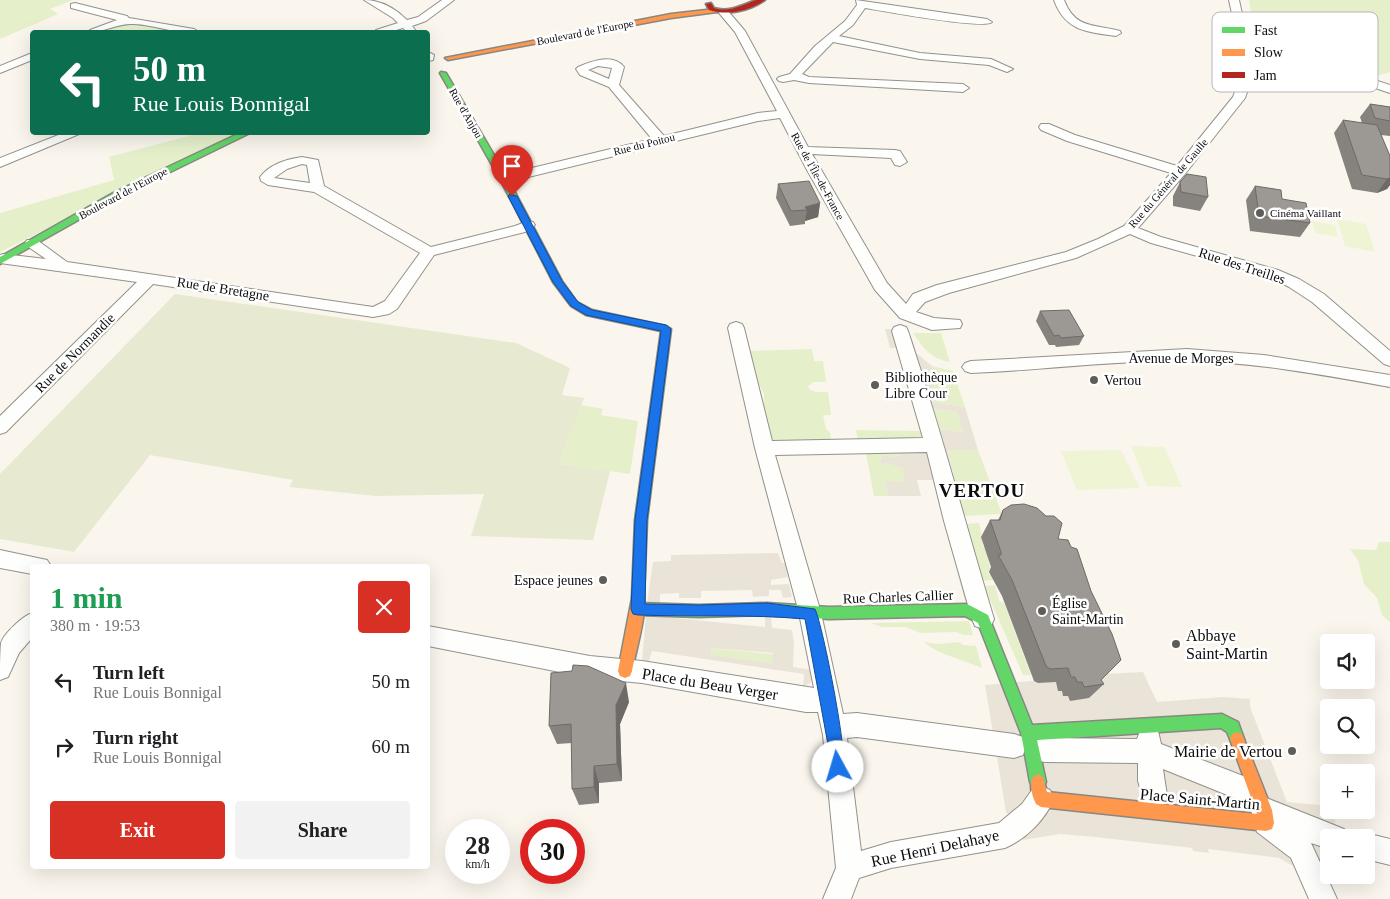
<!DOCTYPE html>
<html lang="en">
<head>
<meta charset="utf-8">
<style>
	:root { --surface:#fff; --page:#f2f2f2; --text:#202124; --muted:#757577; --accent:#d93025 }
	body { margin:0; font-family:"Times New Roman",serif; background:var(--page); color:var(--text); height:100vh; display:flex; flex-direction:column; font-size:19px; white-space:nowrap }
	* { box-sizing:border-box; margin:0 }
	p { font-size:16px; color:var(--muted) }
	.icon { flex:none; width:28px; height:28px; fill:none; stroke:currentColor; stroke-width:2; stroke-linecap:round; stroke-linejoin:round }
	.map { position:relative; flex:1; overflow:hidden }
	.panel { position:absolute; left:30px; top:564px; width:400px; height:305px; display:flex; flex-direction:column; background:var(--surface); border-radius:5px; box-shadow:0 5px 20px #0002 }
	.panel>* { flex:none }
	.banner { position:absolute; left:30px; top:30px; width:400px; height:105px; border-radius:5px; box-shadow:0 5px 20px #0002; background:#0b6e4f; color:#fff; overflow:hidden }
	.tools { position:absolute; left:1320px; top:634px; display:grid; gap:10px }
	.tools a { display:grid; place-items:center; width:55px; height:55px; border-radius:5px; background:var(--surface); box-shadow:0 5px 20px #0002; font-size:25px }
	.speed { position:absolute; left:445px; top:819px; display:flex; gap:10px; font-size:25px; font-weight:700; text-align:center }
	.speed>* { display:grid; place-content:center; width:65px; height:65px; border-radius:50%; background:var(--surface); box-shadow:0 5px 20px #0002; line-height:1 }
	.speed small { font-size:12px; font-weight:400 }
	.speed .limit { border:8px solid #d22; background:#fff; color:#111 }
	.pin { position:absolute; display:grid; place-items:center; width:42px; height:42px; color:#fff; margin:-51px -21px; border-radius:50% 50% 50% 0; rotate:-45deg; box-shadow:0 0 5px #0007 }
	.pin .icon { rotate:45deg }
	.me { position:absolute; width:55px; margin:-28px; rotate:354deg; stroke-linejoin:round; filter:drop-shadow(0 0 4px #0008) }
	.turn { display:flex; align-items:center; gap:18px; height:105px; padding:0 20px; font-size:22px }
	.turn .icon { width:65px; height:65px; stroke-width:2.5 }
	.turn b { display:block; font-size:35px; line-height:42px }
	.round { display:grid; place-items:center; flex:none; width:52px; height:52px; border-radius:5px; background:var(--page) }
	.head { display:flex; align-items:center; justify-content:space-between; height:85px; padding:0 20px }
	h1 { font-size:30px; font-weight:700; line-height:38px; color:#1e9e55 }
	.primary-button { display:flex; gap:10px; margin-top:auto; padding:10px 20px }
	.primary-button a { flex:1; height:58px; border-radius:5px; background:var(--accent); color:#fff; font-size:20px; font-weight:700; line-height:58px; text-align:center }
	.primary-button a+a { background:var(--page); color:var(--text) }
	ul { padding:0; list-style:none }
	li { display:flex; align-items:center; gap:15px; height:65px; padding:0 20px }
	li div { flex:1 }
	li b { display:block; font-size:19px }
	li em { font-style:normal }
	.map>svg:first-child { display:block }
	.green { fill:#e5f0cb }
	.cemetery { fill:#e7ead0 }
	.pitch { fill:#eff4d5 }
	.plaza { fill:#eae4d8; fill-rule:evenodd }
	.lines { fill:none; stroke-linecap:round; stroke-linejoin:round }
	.street-casing { stroke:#93918d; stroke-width:2 }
	.fast-casing { stroke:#898783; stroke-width:3 }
	.slow-casing { stroke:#898783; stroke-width:3 }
	.jam-casing { stroke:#898783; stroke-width:3 }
	.street { fill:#fefefc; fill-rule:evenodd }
	.fast { fill:#63d668; fill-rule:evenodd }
	.slow { fill:#ff974d; fill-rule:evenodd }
	.jam { fill:#b3261e; fill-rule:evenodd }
	.wall { fill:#86837f }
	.shaded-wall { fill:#6d6a68 }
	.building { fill:#9c9894; stroke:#6d6a68 }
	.route { fill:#1a73e8; stroke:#114b97 }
	.poi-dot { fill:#5f5d5a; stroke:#fff; stroke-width:2 }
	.labels { text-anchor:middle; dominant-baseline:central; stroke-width:5; stroke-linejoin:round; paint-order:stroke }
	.far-street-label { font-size:11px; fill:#0b0b0b; stroke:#fff }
	.far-poi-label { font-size:11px; fill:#0b0b0b; stroke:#fff; text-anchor:start }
	.street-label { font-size:14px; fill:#0b0b0b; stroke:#fff }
	.poi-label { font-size:14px; fill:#0b0b0b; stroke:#fff; text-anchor:start }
	.near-poi-label { font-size:16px; fill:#0b0b0b; stroke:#fff; text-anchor:start }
	.near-street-label { font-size:16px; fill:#0b0b0b; stroke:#fff }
	.district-label { font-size:19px; font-weight:bold; letter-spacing:1px; fill:#0b0b0b; stroke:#fff }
	.key { fill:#fff; stroke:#b6b6b6; stroke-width:1 }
	.key-label { font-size:14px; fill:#0b0b0b }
</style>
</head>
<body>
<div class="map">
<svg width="1390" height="899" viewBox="0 0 1390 899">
	<rect width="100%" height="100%" fill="#faf6ed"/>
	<!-- green -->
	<g class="green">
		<polygon points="0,0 73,0 50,9 58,14 0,39"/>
		<polygon points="1249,0 1390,0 1390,72 1373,77 1270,39 1253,27"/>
		<polygon points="136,22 164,30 165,32 101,32 120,24"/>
		<polygon points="200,133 241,133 0,252 0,213 114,180 109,157"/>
		<path d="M913,333h28l9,29c-19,-3 -26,-13 -37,-29z"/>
		<polygon points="812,349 814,361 823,361 826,382 814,382 808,386 809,389 815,392 828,392 831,415 823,415 826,429 830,432 831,440 768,441 764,429 764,394 751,369 749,351"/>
		<polygon points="932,366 953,371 965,407 932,402"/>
		<polygon points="581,405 603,409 601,415 638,421 630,474 559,464"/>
		<polygon points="932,408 957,412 963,432 939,429 932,413"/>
		<polygon points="856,430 920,431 923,441 858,441"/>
		<polygon points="865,448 901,448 901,455 891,457 880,465 886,463 904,469 904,482 884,482 889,496 874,496"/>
		<polygon points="948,449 978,450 1002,514 962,516"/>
		<polygon points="979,523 983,542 982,545 986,548 991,560 988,561 991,571 988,571 989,575 992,575 994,580 981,581 965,524"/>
		<polygon points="1379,542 1390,542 1390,622 1382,615 1377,598 1364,584 1358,560 1350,549 1376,550"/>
		<polygon points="995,585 999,601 1004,603 1031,675 1023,675 984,586"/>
		<polygon points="969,621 973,635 963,635 956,632 920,633 906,627 882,627 871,623"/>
		<polygon points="923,642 937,644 959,642 963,645 976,646 982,668 939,652"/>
		<polygon points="711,648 773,654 774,665 712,655"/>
	</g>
	<!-- cemetery -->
	<polygon class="cemetery" points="175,294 516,343 570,368 562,395 584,398 559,464 610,471 593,540 471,536 484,494 376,496 289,487 293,480 150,455 74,552 0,539 0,474"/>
	<!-- pitch -->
	<g class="pitch">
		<polygon points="1337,219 1366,224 1375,252 1345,246"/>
		<polygon points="1312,221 1335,225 1338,237 1315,233"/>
		<polygon points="1131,446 1164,447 1182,487 1147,486"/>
		<polygon points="1121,450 1140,488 1077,490 1061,451"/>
	</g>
	<!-- plaza -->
	<g class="plaza">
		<path d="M885,329h17l13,23 17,14v36l33,5 13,43h-30l14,66 22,70 6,15h-25l-32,-121h-16l4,16h-32l-5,-15 20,1v-13l-18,-6 -6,2 2,-10 9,2 10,-2v-7l22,-7 -25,-93h-8zM932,408l25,4 6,20 -24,-3 -7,-16z"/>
		<polygon points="778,553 782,563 785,563 788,577 771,580 771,585 789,584 792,597 783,598 781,590 769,590 769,596 753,597 752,590 701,591 701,598 679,598 679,593 660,594 660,605 647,604 653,562 671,561 671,555"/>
		<path d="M646,615l119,12v-11h6l1,12 20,2 2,14 -1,23 19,3 1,6 -3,7 -7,4 1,-13 -152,-23 -3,10h-7zM711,648l62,5v11l-61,-9z"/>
		<polygon points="1143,672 1157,702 1223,697 1250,699 1250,707 1287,802 1329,806 1329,810 1331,810 1335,820 1337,837 1329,838 1329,857 1321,865 1291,865 1279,858 1208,849 1209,853 1193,851 1192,848 1095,837 1060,834 1023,840 1006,812 985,685 1055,679 1066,690 1063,696 1068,696 1070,701 1083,696 1089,699 1087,694 1103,677 1106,677 1105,674"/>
	</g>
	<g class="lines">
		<!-- street casing -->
		<g class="street-casing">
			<g id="street">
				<path d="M364,0c16,0 31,8 43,20l11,-3 24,-17h12l-28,21 -14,5 4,5 -1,1h-8l-4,-4 -14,4h-14l1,-2 22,-7 -5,-5z"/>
				<path d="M856,0l131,19 5,3c-8,8 -109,-11 -127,-14l-12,17 -14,11 81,17 71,6 22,10 -6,3 -18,-7 -69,-6 -87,-17 -31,32 7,3 154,7 6,4 -6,4 -154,-9 -15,-3 -11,2 -4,-1 -2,-2 2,-2 11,-3 25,-28 30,-25 12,-16z"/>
				<path d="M1054,0h10c11,29 30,24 56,31l1,2 -5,3c-29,-4 -51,-5 -62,-36z"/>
				<path d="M1229,0h10l5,23 8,17 138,45v8l-137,-46 1,25 -9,26 -60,76 -47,54 23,9 117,33 21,9 25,15 66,57v15l-6,-2 -72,-62 -23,-15 -21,-11 -117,-33 -21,-9 -54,24 -127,35 -24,9 -9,10 18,6 26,2 2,4 -2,4 -28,2 -32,-12 -25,-28 -68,-120 -27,-52 -22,3 -254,62 -7,-4 2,-3 153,-37 -43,-52 -29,-12 -4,-6 2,-2c14,-6 35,-14 46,0l-5,18 45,51 94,-23 19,-2 -42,-79 -16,-19 1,-2h8l17,20 63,116 87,3 5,1 7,11 -7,4 -5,-1 -4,-7 -79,-4 75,129 19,21 7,-10 24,-9 129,-33 32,-13 26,-13 47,-53 -104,-32 -26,-11 -2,-3 2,-3h8l26,11 102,31 56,-69 9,-25v-30l-8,-19zM598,66l14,2 -3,11 -21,-9z"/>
				<path d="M75,3l52,13 2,2 65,11 5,3c-22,3 -43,-7 -65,-8 -16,-1 -29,8 -45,8l1,-2 27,-10 -46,-12v-4z"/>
				<polygon points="428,52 434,55 433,60 428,61"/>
				<polygon points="32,53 32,60 0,73 0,66"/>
				<polygon points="66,132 84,132 0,167 0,158"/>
				<path d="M302,157l16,3 6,26 107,61 84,-21 13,-5 5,1 2,3 -10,7 -91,23 -37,54 -8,5 -16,3 -220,-33 -147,148 -6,2v-18l137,-134 -137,-19v-8l3,-1 43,5 -19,-13 -2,-3 2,-3h10l30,22 306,45 12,-6 35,-48 -106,-61 -46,-7 -7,-4 -1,-4c10,-13 27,-18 42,-20zM302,164l5,1 3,18 -36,-5 13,-9z"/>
				<path d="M736,322l6,2 2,4 28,113 151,-3 -31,-107 2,-4 6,-2 6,2 2,4c32,95 57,192 86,288l-3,7 -8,3 -8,-3 -3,-7 -28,-98 -17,-69 -152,3 46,158 22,101 14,-1 157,21 9,3 3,9 -3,9 -9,3 -157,-21 -10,1 14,113 30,-9 108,-19 23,-19 10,-14 9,-4 9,4 4,9c-9,21 -28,40 -49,49l-114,20 -32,10 -8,21h-28l13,-31 -13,-133 -5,-23h-12l-164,-29 -52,-5 -162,-32v-20l162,30 52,5 172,27 -15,-75 -44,-165 -27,-120 2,-4z"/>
				<path d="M1187,349l77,6 126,20v12c-67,-12 -135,-25 -203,-26 -72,-1 -144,9 -216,12l-6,-2 -3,-4 3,-4 6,-2z"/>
				<polygon points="0,550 47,560 51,566 32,566 32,574 0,568"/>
				<path d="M32,613v25l-13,15 -11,24 -8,3c0,-11 0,-26 1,-37 3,-10 22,-27 31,-30z"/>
				<polygon points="1149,728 1158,731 1161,744 1256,781 1260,790 1256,799 1247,803 1163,769 1167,796 1163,805 1154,809 1145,805 1138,781 1138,763 1044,762 1035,759 1032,750 1035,741 1044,738 1137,739 1140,731"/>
				<polygon points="1264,797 1344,829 1348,838 1329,838 1329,849 1311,843 1337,899 1309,899 1291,858 1257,832 1251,810 1255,801"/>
				<polygon points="1366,833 1390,839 1390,865 1366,859 1366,838 1356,838"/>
			</g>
		</g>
		<!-- fast casing -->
		<g class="fast-casing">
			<g id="fast">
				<polygon points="441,72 446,73 508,179 562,281 577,302 592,310 666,326 671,329 647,520 644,597 643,601 638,603 633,601 632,597 635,520 661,331 586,315 571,306 553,282 500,179 440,73"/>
				<polygon points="242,132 252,132 121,196 0,264 0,257 115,192"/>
				<polygon points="638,603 699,605 767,603 829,607 967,604 988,615 1032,725 1222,714 1238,722 1244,739 1242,744 1237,746 1232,744 1227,732 1221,728 1037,740 1046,782 1043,787 1038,790 1033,787 1030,782 1021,733 978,623 965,616 829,619 767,615 699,617 638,615 633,613 631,609 633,605"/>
			</g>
		</g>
		<!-- slow casing -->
		<g class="slow-casing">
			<g id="slow">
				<polygon points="715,9 717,10 717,12 671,18 448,60 445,58 671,14"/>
				<path d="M638,591l5,2c6,14 -8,61 -11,78l-2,5 -5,2 -5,-2 -2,-5 15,-78z"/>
				<path d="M1237,732l5,2 30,76 2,13 -2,6 -6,2 -225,-24 -5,-3c-4,-8 -7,-19 -3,-27l5,-3 5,3 4,15 210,22 -27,-75 2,-5z"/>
			</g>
		</g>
		<!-- jam casing -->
		<g class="jam-casing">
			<path id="jam" d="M756,0h9c-16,11 -37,16 -56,10l-3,-6 5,-1 3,5c15,5 28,-3 42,-8z"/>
		</g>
		<!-- street -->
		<use href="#street" class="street"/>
		<!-- fast -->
		<use href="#fast" class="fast"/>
		<!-- slow -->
		<use href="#slow" class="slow"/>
		<!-- jam -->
		<use href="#jam" class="jam"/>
	</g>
	<!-- wall -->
	<g class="wall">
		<polygon points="1370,104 1390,107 1390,136 1381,135 1390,156 1390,185 1387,189 1377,193 1352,189 1334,133 1343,120 1362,123 1360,117"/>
		<polygon points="1180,182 1208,197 1200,211 1173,206 1173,196"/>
		<polygon points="778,184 820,203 818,217 805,221 805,224 790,226 776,198"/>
		<polygon points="1255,186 1282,199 1310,223 1300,237 1250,231 1246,200"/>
		<polygon points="1040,311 1084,336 1079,345 1056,347 1055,345 1049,345 1036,321"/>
		<polygon points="1003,510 1058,539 1101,680 1104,684 1089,698 1070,701 1068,696 1063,696 1062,691 1058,691 1056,682 1038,683 1034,681 1002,596 989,572 991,567 981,537 990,520 998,520"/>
		<polygon points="629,702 620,724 622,781 599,783 599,803 579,805 572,789 572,743 557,744 549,726"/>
	</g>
	<!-- shaded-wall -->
	<g class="shaded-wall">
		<polygon points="1390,178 1390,185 1387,189 1377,193 1387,179"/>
		<polygon points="820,203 818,217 805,221 807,210 805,207"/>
		<polygon points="626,683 629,702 620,724 622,781 617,764 616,705"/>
		<polygon points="594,766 599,783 599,803 594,787"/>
	</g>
	<!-- building -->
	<g class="building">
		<polygon points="1370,104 1390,107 1390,121 1375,118"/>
		<polygon points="1343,120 1377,125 1390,156 1390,178 1387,179 1362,175"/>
		<polygon points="1187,174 1206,177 1208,197 1181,192 1180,182"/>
		<polygon points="809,181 820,203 805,207 807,210 791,211 778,184"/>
		<polygon points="1255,186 1281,190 1282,199 1306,203 1310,223 1259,216"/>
		<polygon points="1069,310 1084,336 1061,338 1059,335 1054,336 1040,311"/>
		<polygon points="1024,504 1037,508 1046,516 1054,516 1062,523 1058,539 1068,540 1071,547 1077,549 1091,591 1112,634 1121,660 1101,680 1104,684 1084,687 1082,682 1077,682 1075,677 1071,677 1068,668 1050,669 1046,666 1012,580 998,555 1001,555 1001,552 990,520 1000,520 1003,510 1011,505"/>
		<polygon points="573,665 588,666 626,683 616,705 617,764 594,766 594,787 572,789 571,724 549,726 551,673 572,671"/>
	</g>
	<!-- route -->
	<path class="route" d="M510,194l7,2 45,85 16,21 14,8 74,15 5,4 -24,191 -2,84 54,1 68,-2 48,6c8,17 34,150 28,163l-5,2 -5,-2 -28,-153c-56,-5 -111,-2 -167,-4l-5,-1 -2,-5 4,-89 26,-189 -75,-16 -15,-9 -18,-24 -45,-86z"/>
	<!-- markers -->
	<g class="poi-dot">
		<circle cx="1260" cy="213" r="5"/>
		<circle cx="1094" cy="380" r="5"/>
		<circle cx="875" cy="385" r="5"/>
		<circle cx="603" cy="580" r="5"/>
		<circle cx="1042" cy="611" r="5"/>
		<circle cx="1176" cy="644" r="5"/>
		<circle cx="1292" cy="751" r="5"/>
	</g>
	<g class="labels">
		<!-- far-street labels -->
		<g class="far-street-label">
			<text transform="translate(585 32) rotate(-11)">Boulevard de l'Europe</text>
			<text transform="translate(466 113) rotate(60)">Rue d'Anjou</text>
			<text transform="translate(644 144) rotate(-14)">Rue du Poitou</text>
			<text transform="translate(818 176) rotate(61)">Rue de l'Île-de-France</text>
			<text transform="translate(1168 183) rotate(-49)">Rue du Général de Gaulle</text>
			<text transform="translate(123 193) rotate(-28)">Boulevard de l'Europe</text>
		</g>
		<!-- far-poi labels -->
		<g class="far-poi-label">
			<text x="1270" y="213">Cinéma Vaillant</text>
		</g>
		<!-- street labels -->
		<g class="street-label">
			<text transform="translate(1242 266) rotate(18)">Rue des Treilles</text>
			<text transform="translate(223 289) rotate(9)">Rue de Bretagne</text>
			<text transform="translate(75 353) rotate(-45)">Rue de Normandie</text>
			<text x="1181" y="358">Avenue de Morges</text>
			<text transform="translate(898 597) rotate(-2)">Rue Charles Callier</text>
		</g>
		<!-- poi labels -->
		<g class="poi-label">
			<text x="885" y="377">Bibliothèque<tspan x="885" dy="16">Libre Cour</tspan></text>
			<text x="1104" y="380">Vertou</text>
			<text x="593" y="580" text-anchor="end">Espace jeunes</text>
			<text x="1052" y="603">Église<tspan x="1052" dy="16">Saint-Martin</tspan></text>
		</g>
		<!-- near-poi labels -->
		<g class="near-poi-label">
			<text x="1186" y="635">Abbaye<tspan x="1186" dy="18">Saint-Martin</tspan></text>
			<text x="1282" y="751" text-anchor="end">Mairie de Vertou</text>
		</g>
		<!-- near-street labels -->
		<g class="near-street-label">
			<text transform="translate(710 684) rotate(9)">Place du Beau Verger</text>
			<text transform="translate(1200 799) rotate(5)">Place Saint-Martin</text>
			<text transform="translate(935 848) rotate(-12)">Rue Henri Delahaye</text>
		</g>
		<!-- district labels -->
		<g class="district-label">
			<text x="982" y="490">VERTOU</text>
		</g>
	</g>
	<!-- legend -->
	<rect x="1212" y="12" width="166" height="80" rx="8" class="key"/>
	<rect x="1222" y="27" width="23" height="6" fill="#63d668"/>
	<rect x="1222" y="49" width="23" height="7" fill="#ff974d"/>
	<rect x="1222" y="72" width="23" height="6" fill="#b3261e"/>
	<g class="key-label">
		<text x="1254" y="35">Fast</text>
		<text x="1254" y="57">Slow</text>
		<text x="1254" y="80">Jam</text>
	</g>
</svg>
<div class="tools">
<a><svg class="icon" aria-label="sound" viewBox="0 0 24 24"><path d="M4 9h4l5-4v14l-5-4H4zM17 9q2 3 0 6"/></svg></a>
<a><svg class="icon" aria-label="search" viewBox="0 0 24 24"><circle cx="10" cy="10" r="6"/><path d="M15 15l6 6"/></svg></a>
<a>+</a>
<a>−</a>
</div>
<div class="speed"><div>28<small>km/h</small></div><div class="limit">30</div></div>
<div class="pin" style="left:512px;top:196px;background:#d93025"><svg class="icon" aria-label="arrive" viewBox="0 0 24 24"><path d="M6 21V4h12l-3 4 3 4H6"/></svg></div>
<svg class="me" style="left:838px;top:767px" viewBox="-20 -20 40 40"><circle r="19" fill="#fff"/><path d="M0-13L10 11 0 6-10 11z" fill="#1a73e8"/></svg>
<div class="banner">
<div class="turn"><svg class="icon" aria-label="left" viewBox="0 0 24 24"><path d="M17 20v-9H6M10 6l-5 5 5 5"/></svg><div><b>50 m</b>Rue Louis Bonnigal</div></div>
</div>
<section class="panel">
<div class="head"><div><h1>1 min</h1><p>380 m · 19:53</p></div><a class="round" style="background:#d93025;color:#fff"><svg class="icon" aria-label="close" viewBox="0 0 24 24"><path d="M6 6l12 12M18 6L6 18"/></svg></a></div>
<ul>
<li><svg class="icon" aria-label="left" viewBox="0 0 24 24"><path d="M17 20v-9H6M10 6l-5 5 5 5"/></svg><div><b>Turn left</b><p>Rue Louis Bonnigal</p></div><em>50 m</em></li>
<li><svg class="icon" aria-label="right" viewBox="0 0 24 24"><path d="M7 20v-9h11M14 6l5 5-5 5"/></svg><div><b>Turn right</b><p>Rue Louis Bonnigal</p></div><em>60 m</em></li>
</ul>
<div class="primary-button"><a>Exit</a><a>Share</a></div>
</section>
</div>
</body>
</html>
